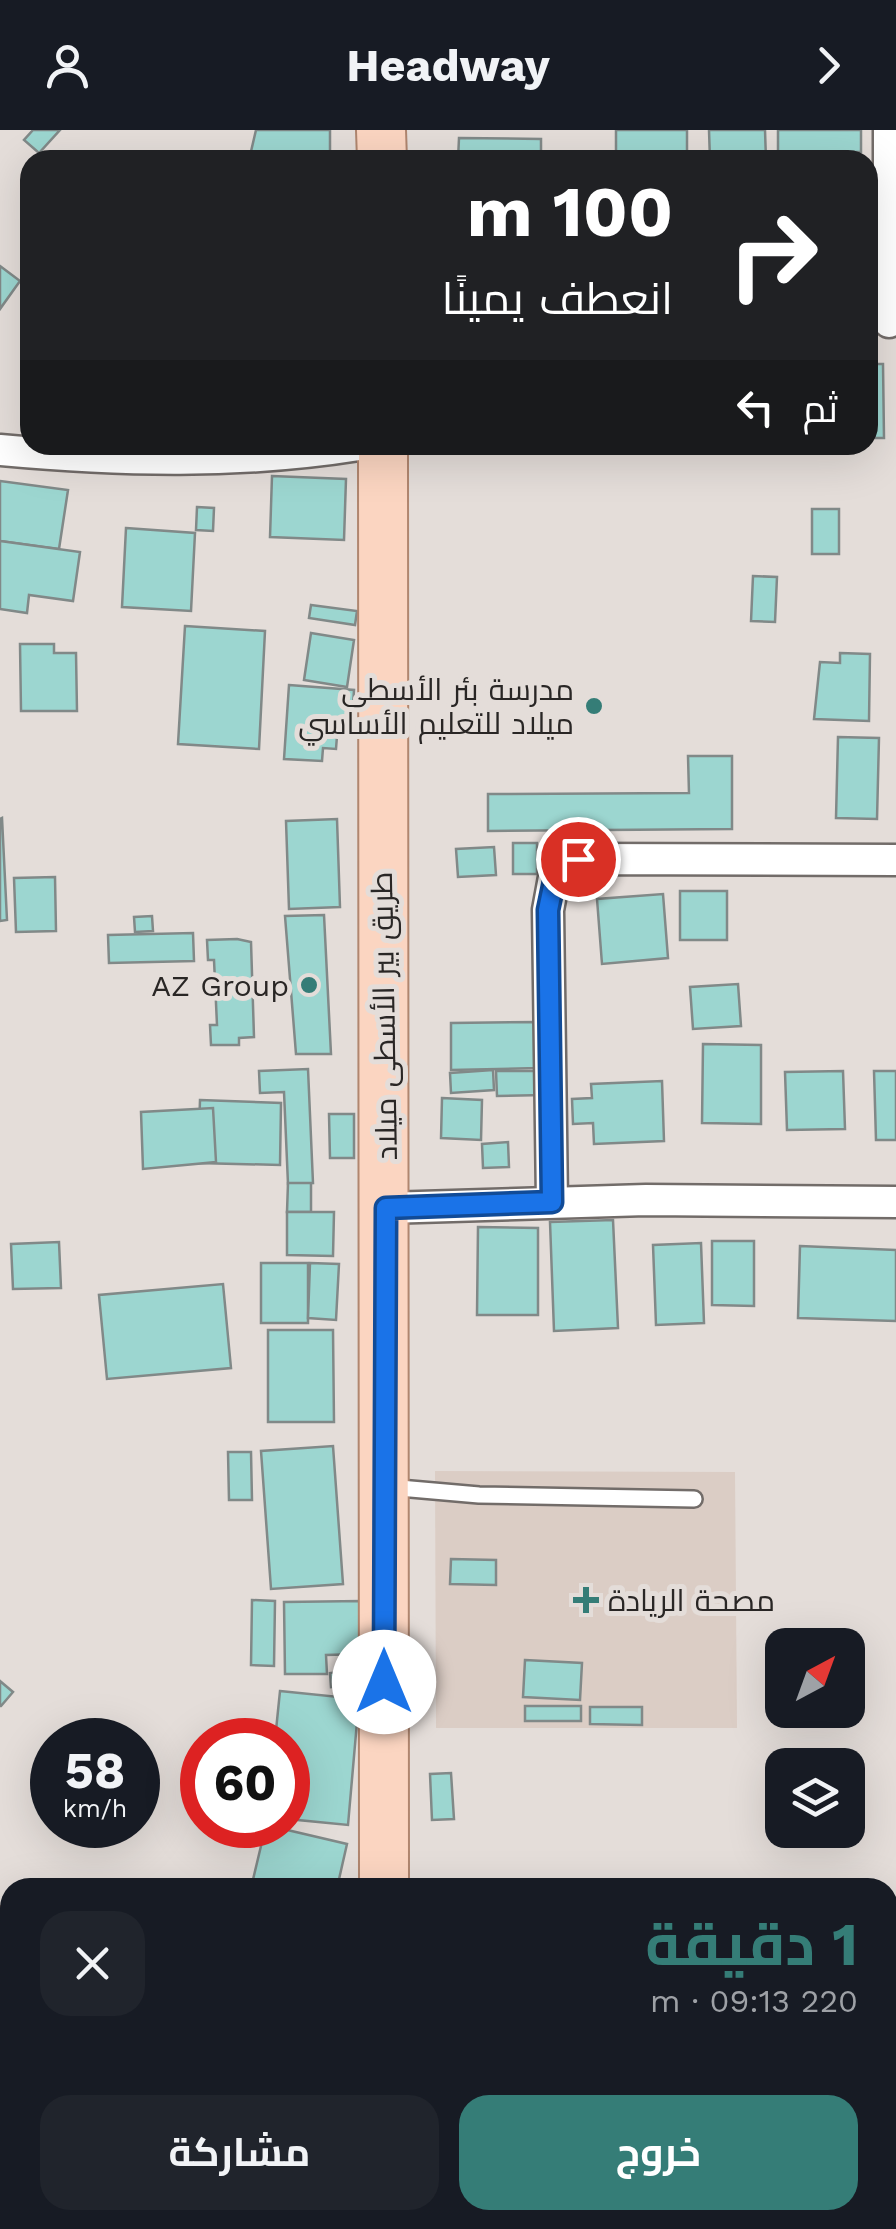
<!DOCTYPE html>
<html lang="ar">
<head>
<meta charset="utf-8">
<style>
	:root { --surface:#171b24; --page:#20242c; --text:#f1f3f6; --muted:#9ea1a6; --accent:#357d77 }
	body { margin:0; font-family:"Work Sans",Cairo,sans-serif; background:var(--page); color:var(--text); direction:rtl; height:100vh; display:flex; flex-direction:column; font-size:38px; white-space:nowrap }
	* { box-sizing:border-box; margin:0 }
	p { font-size:32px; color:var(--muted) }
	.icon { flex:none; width:55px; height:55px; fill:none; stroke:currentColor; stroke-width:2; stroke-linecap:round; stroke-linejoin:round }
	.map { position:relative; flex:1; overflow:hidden; direction:ltr }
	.side { position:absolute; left:0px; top:1748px; width:898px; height:352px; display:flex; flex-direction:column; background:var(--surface); border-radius:30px 30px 0 0; box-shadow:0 10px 40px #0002; direction:rtl }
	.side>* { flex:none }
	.banner { position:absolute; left:20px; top:20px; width:858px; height:305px; border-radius:30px; box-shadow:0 10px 40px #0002; direction:rtl; background:#202124; color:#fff; overflow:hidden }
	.needle { width:65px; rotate:41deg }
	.tools { position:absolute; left:765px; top:1498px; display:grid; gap:20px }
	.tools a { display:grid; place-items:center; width:100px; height:100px; border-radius:20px; background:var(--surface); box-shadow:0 10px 40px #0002; font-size:50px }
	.speed { position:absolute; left:30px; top:1588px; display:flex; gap:20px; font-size:50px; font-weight:700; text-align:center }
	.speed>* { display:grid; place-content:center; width:130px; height:130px; border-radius:50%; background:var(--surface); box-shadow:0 10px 40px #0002; line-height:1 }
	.speed small { font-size:25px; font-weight:400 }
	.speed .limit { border:15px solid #d22; background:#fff; color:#111 }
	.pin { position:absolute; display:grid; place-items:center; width:85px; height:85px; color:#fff; margin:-42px; border:5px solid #fff; border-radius:50%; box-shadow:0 2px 10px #0007 }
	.me { position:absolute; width:110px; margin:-55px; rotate:0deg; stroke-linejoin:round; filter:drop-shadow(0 0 8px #0008) }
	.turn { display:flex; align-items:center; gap:35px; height:210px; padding:0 40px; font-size:45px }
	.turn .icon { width:130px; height:130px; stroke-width:2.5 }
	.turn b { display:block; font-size:70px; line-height:85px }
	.then { display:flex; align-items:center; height:95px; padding:0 40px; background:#0003; gap:20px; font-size:38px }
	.round { display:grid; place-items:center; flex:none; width:105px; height:105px; border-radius:30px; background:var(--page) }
	.summary { display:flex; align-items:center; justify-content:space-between; height:170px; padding:0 40px }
	h1 { font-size:60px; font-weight:700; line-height:75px; color:var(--accent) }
	.button { display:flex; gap:20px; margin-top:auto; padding:20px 40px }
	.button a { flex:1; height:115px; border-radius:30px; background:var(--accent); color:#fff; font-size:40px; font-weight:700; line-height:115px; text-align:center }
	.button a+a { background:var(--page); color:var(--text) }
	header { display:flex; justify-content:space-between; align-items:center; height:130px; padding:0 40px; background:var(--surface); font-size:45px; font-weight:700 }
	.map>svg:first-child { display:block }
	.built { fill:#dbcdc5 }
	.building { fill:#9cd6d0; stroke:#818988; stroke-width:2.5 }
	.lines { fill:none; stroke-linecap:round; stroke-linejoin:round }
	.service-casing { stroke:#726c69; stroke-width:20 }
	.minor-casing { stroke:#726c69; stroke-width:35 }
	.secondary-casing { stroke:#726c69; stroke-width:48 }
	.primary-casing { stroke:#b0866f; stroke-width:52 }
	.service { stroke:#fff; stroke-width:15 }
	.minor { stroke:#fff; stroke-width:30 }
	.secondary { stroke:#fdeae0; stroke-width:42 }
	.primary { stroke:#fbd5c1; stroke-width:48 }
	.route-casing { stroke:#114b97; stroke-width:25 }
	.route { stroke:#1a73e8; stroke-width:18 }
	.poi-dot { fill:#357d77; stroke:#e4ddd9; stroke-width:4 }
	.labels { text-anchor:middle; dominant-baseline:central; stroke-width:10; stroke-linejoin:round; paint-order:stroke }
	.poi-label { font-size:30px; fill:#292625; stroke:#e4ddd9; text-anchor:end }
	.street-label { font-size:30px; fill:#292625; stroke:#e4ddd9 }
</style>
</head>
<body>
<header><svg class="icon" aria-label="forward" viewBox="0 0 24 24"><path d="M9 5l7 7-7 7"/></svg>Headway<svg class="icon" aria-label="person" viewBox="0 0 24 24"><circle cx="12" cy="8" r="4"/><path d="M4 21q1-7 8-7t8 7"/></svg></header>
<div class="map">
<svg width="896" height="2099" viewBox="0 0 896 2099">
	<rect width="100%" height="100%" fill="#e4ddd9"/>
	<!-- built -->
	<g class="built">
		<polygon points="435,1341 735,1342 737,1598 436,1598"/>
		<polygon points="0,1862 10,1870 10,2090 268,2090 278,2099 0,2099"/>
	</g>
	<!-- building -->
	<g class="building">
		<polygon points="33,0 60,0 39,23 24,10"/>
		<polygon points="256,0 330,0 330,27 294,30 294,25 272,25 272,30 249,30"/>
		<rect x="616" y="0" width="71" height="30"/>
		<polygon points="709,0 765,0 766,30 710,30"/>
		<polygon points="778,0 861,0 861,22 778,21"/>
		<polygon points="459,8 541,9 541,30 458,30"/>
		<polygon points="0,136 20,151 0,179"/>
		<polygon points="868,234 883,234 884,308 868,308"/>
		<polygon points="272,346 346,349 344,410 270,407"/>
		<polygon points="0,351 68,360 59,419 0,411"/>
		<polygon points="197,377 214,378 213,401 196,400"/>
		<rect x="812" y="379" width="27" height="45"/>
		<polygon points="126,398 195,403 191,481 122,477"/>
		<polygon points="0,411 80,422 73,471 29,465 27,483 0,479"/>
		<polygon points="753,446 777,447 775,492 751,491"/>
		<polygon points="311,475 357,481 355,495 309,488"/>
		<polygon points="185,496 265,501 259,619 178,614"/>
		<polygon points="311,503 354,510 347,557 304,550"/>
		<polygon points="20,514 54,514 54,523 76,523 77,581 21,581"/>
		<polygon points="840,523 870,524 869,591 814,589 820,532 840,533"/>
		<polygon points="289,555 354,560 351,607 337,606 336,619 323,618 322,631 284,629"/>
		<polygon points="838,607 879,608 877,689 836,688"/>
		<polygon points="688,626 732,626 732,699 488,701 488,664 689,663"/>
		<polygon points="2,688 7,790 0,791 0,689"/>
		<polygon points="337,689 340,777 289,779 286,691"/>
		<rect x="513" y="713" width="24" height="31"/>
		<polygon points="494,717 496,745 458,747 456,719"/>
		<polygon points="55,747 56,801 16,802 14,748"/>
		<rect x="680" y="761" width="47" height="49"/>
		<polygon points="663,764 668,828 602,834 597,769"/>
		<polygon points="324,785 331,924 296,924 285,786"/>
		<polygon points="152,786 153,801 135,802 134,787"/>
		<polygon points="193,803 194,831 109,833 108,805"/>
		<polygon points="237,809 251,812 254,907 239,908 239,915 211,915 210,895 217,895 214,830 208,830 207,810"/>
		<polygon points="738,854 741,896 693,899 690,857"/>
		<polygon points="537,892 538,938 451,940 451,893"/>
		<polygon points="703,914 761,915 761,994 702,993"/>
		<polygon points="308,939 313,1053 288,1054 284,962 260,963 259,941"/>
		<polygon points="493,940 494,960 451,963 450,943"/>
		<polygon points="496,941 544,941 544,965 497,966"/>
		<polygon points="843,941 845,999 787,1000 785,942"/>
		<polygon points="874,941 896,941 896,1010 876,1010"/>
		<polygon points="662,951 664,1011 594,1014 593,993 573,994 572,969 592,968 591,954"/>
		<polygon points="442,968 482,970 481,1010 441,1008"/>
		<polygon points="200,970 281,973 280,1035 198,1033"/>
		<polygon points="213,978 216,1032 143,1039 141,982"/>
		<polygon points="329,984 354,984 354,1028 330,1028"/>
		<polygon points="508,1012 509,1037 483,1038 482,1014"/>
		<polygon points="288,1053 311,1053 311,1082 287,1082"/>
		<polygon points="287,1082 334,1082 333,1126 287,1125"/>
		<polygon points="613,1090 618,1198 554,1201 550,1092"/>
		<polygon points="478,1097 538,1098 538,1185 477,1185"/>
		<polygon points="712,1111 754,1111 754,1176 712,1175"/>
		<polygon points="59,1112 61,1158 13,1159 11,1114"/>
		<polygon points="701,1113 704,1193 656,1195 653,1115"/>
		<polygon points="800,1116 896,1120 896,1191 798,1188"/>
		<rect x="261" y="1133" width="47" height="60"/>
		<polygon points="310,1133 339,1134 336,1190 308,1188"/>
		<polygon points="223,1154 231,1238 107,1249 99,1165"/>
		<polygon points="268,1200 333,1200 334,1292 268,1292"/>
		<polygon points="333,1316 343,1454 271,1459 261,1321"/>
		<polygon points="228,1322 251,1322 252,1370 229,1370"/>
		<polygon points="451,1429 496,1430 496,1455 450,1454"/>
		<polygon points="252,1470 275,1471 274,1536 251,1535"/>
		<polygon points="361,1471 362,1524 326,1525 327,1544 285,1544 284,1472"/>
		<polygon points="525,1530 582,1533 580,1570 523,1567"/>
		<polygon points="366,1539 368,1553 331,1557 330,1543"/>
		<polygon points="0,1551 13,1562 1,1576 0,1576"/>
		<polygon points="280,1561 359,1569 348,1695 288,1689 288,1610 275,1610"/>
		<rect x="525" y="1576" width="56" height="15"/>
		<polygon points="590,1577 642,1577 642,1595 590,1594"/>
		<polygon points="451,1643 454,1689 432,1690 430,1644"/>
		<polygon points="266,1695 347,1714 337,1758 251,1758"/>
		<polygon points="0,1909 10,1918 10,1968 0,1959"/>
		<polygon points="0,2042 10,2051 10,2090 85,2090 77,2099 0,2099"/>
	</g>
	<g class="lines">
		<!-- service casing -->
		<g class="service-casing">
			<polyline id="service" points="388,1357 479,1365 694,1369"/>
		</g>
		<!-- minor casing -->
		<g class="minor-casing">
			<g id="minor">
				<polyline points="889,0 889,192"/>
				<path d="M0,320c119,11 241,14 359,-5"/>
				<polyline points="552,1072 548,780 555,742 578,729 896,730"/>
				<polyline points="386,1078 646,1070 896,1072"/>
			</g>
		</g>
		<!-- secondary casing -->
		<g class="secondary-casing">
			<polyline id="secondary" points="421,2090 438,2099"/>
		</g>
		<!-- primary casing -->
		<g class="primary-casing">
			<g id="primary">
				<polyline points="381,0 382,30"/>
				<polyline points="383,315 384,1758"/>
				<polyline points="0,1801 10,1810"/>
				<polyline points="338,2090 351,2099"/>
				<polyline points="397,2099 398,2090"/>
			</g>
		</g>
		<!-- service -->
		<use href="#service" class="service"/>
		<!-- minor -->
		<use href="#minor" class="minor"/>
		<!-- secondary -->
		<use href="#secondary" class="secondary"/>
		<!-- primary -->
		<use href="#primary" class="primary"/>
	</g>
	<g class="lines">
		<!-- route casing -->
		<g class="route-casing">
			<polyline id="route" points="384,1552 386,1078 552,1072 548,780 556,742 578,729"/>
		</g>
		<!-- route -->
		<use href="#route" class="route"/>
	</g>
	<!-- markers -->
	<g class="poi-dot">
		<circle cx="594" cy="576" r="10"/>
		<circle cx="309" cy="855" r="10"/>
		<path d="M581 1455h10v10h10v10h-10v10h-10v-10h-10v-10h10z"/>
	</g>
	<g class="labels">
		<!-- poi labels -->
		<g class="poi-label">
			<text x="574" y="559">مدرسة بئر الأسطى<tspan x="574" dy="34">ميلاد للتعليم الأساسي</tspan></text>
			<text x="289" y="855">AZ Group</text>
			<text x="608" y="1470" text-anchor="start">مصحة الريادة</text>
		</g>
		<!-- street labels -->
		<g class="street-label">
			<text transform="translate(384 886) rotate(-91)">طريق بير الأسطى ميلاد</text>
		</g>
	</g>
</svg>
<div class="tools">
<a><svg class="needle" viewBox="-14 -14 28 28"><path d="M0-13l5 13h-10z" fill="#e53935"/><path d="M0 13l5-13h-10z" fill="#9ea1a6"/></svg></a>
<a><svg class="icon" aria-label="layers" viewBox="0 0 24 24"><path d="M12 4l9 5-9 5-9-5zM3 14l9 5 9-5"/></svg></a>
</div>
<div class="speed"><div>58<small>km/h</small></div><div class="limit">60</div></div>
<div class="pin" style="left:578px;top:729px;background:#d93025"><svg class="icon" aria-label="arrive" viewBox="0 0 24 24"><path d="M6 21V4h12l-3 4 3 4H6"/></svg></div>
<svg class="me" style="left:384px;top:1552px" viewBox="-20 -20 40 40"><circle r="19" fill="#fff"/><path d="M0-13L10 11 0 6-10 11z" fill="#1a73e8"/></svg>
<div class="banner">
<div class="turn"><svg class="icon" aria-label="right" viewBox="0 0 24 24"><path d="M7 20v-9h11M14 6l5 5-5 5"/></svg><div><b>100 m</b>انعطف يمينًا</div></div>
<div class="then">ثم<svg class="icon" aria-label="left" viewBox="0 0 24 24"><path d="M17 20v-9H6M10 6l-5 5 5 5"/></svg></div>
</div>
<section class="side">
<div class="summary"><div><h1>1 دقيقة</h1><p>220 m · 09:13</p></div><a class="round"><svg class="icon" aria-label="close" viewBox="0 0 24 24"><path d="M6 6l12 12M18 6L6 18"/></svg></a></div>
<div class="button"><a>خروج</a><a>مشاركة</a></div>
</section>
</div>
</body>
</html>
